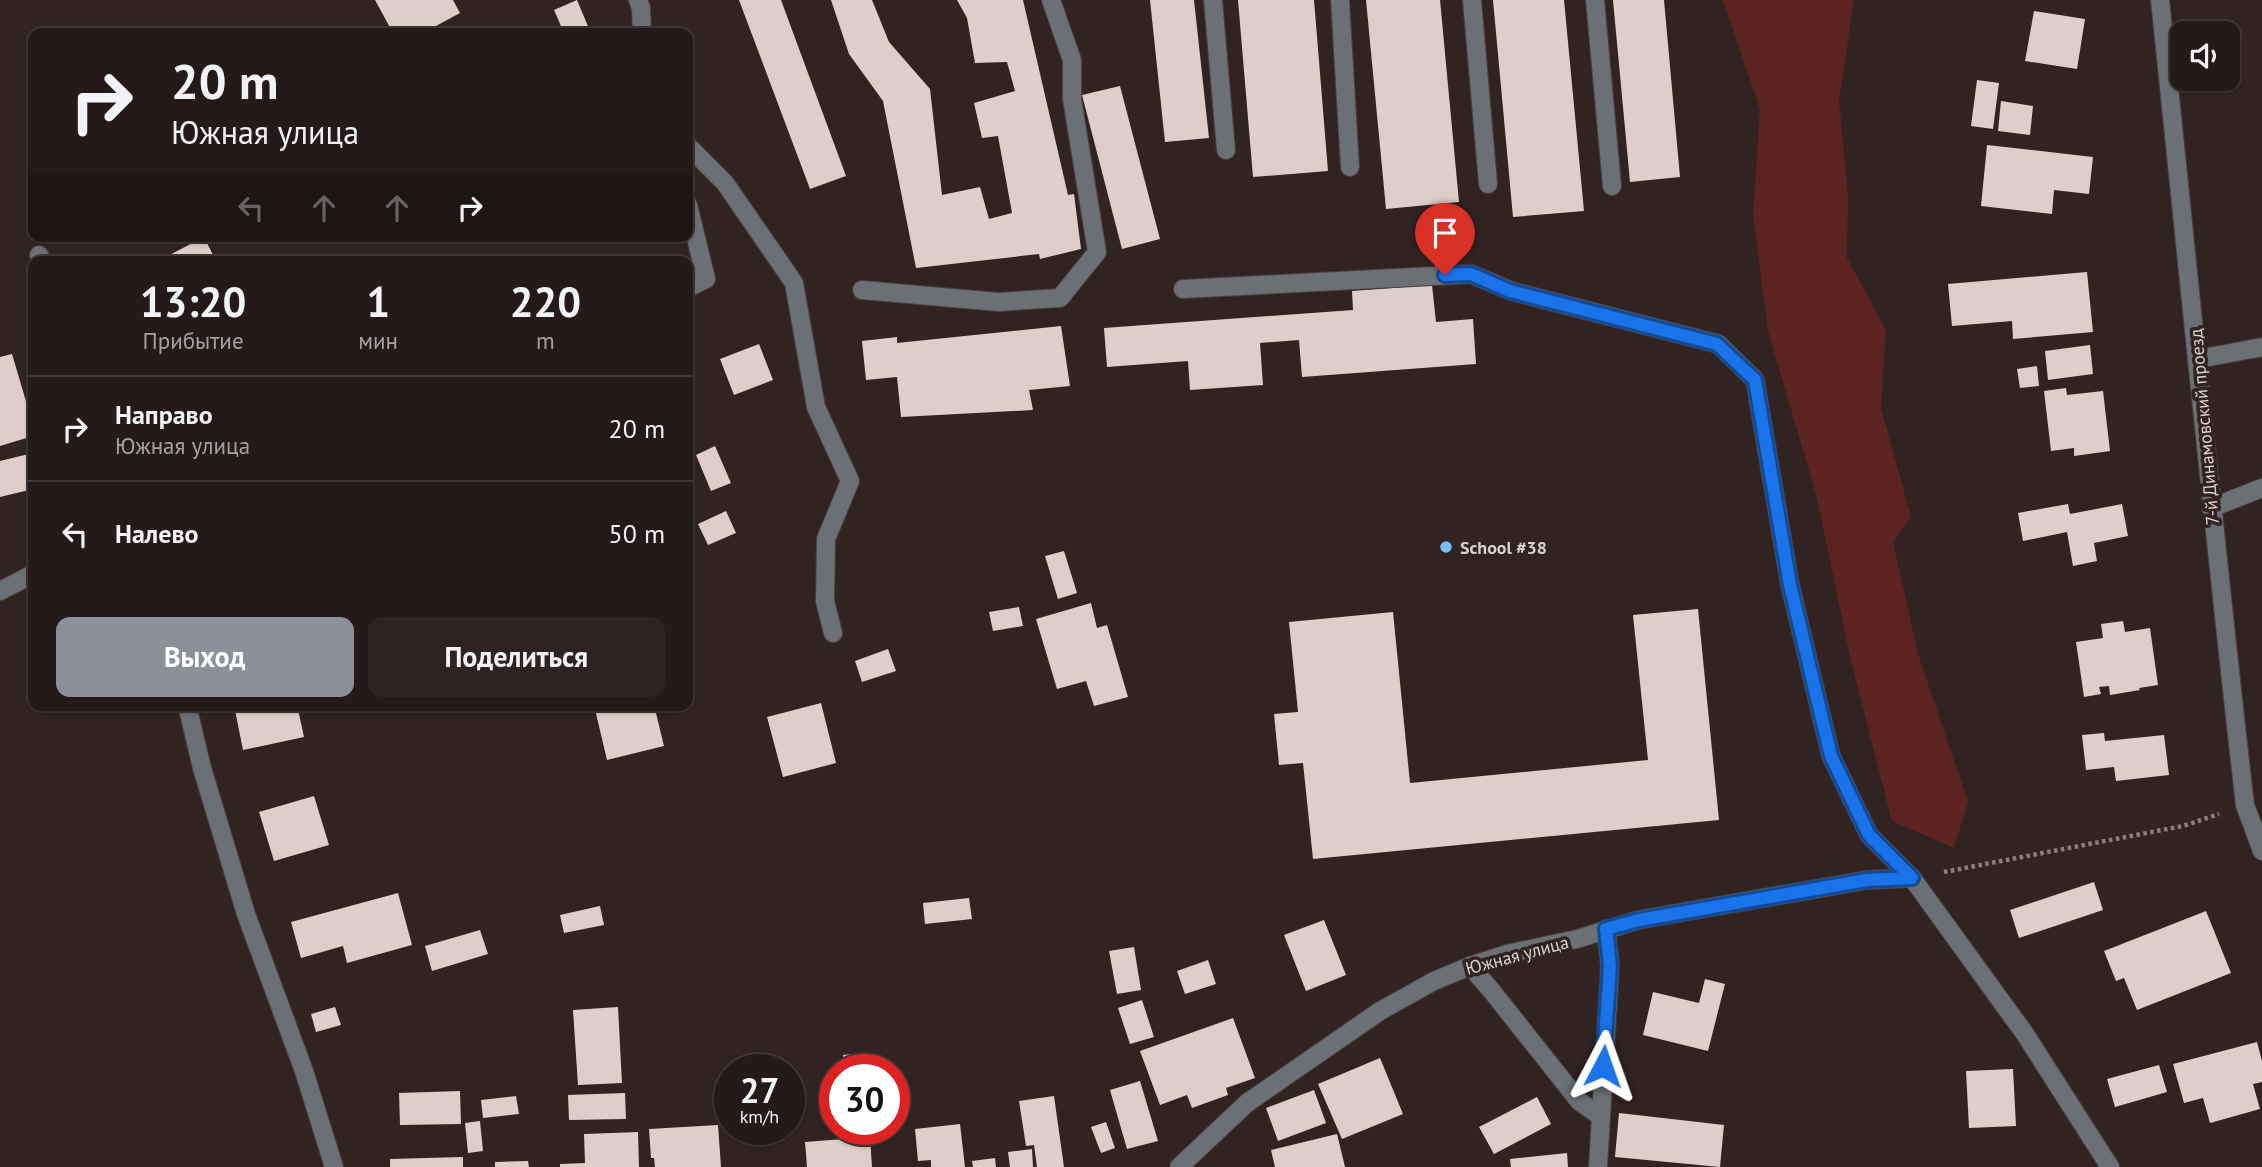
<!DOCTYPE html>
<html lang="ru">
<head>
<meta charset="utf-8">
<style>
	:root { --surface:#251a1a; --page:#2d2323; --text:#f1f3f6; --muted:#a3a1a2; --line:#423839; --accent:#8c9099 }
	body { margin:0; font-family:"PT Sans",sans-serif; background:var(--page); color:var(--text); height:100vh; display:flex; flex-direction:column; font-size:26px; white-space:nowrap }
	* { box-sizing:border-box; margin:0 }
	p { font-size:23px; color:var(--muted) }
	.icon { flex:none; width:38px; height:38px; fill:none; stroke:currentColor; stroke-width:2; stroke-linecap:round; stroke-linejoin:round }
	.map { position:relative; flex:1; overflow:hidden }
	.panel { position:absolute; left:28px; top:256px; width:665px; height:455px; display:flex; flex-direction:column; background:var(--surface); border-radius:14px; box-shadow:0 2px 5px #0004,0 0 0 2px var(--line) }
	.panel>* { flex:none }
	.banner { position:absolute; left:28px; top:28px; width:665px; height:214px; border-radius:14px; box-shadow:0 2px 5px #0004,0 0 0 2px var(--line); background:#251a1a; color:var(--text); overflow:hidden }
	.fabs { position:absolute; left:2170px; top:21px; display:grid; gap:14px }
	.fabs a { display:grid; place-items:center; width:70px; height:70px; border-radius:14px; background:var(--surface); box-shadow:0 2px 5px #0004,0 0 0 2px var(--line); font-size:35px }
	.speed { position:absolute; left:714px; top:1054px; display:flex; gap:14px; font-size:35px; font-weight:700; text-align:center }
	.speed>* { display:grid; place-content:center; width:91px; height:91px; border-radius:50%; background:var(--surface); box-shadow:0 2px 5px #0004,0 0 0 2px var(--line); line-height:1 }
	.speed small { font-size:18px; font-weight:400 }
	.speed .limit { border:10px solid #d22; background:#fff; color:#111 }
	.pin { position:absolute; display:grid; place-items:center; width:60px; height:60px; color:#fff; margin:-72px -30px; border-radius:50% 50% 50% 0; rotate:-45deg; box-shadow:0 0 7px #0007 }
	.pin .icon { rotate:45deg }
	.me { position:absolute; width:77px; margin:-38px; rotate:4deg; stroke-linejoin:round; filter:drop-shadow(0 0 5px #0008) }
	.turn { display:flex; align-items:center; gap:24px; height:147px; padding:0 28px; font-size:32px }
	.turn .icon { width:91px; height:91px; stroke-width:2.5 }
	.turn b { display:block; font-size:49px; line-height:60px }
	.lanes { display:flex; align-items:center; height:66px; padding:0 28px; background:#0003; justify-content:center; gap:35px; direction:ltr }
	.lanes .off { opacity:.35 }
	.eta { display:flex; justify-content:space-evenly; align-items:center; height:119px; text-align:center }
	.eta b { font-size:42px; font-weight:700; line-height:49px }
	.button { display:flex; gap:14px; margin-top:auto; padding:14px 28px }
	.button a { flex:1; height:80px; border-radius:14px; background:var(--accent); color:#fff; font-size:28px; font-weight:700; line-height:80px; text-align:center }
	.button a+a { background:var(--page); color:var(--text) }
	ul { padding:0; list-style:none }
	li { display:flex; align-items:center; gap:21px; height:105px; padding:0 28px; border-top:2px solid var(--line) }
	li div { flex:1 }
	li b { display:block; font-size:26px }
	li em { font-style:normal }
	.map>svg:first-child { display:block }
	.green { fill:#5d2320 }
	.building { fill:#dfcdca }
	.lines { fill:none; stroke-linecap:round; stroke-linejoin:round }
	.minor-casing { stroke:#4c3f3e; stroke-width:20 }
	.path { stroke:#8c807f; stroke-width:4.5; stroke-dasharray:3.5 3.5; stroke-linecap:butt }
	.minor { stroke:#6a7074; stroke-width:18 }
	.route-casing { stroke:#114b97; stroke-width:18 }
	.route { stroke:#1a73e8; stroke-width:12 }
	.poi-dot { fill:#75c0f6; stroke:#312322; stroke-width:2.5 }
	.labels { text-anchor:middle; dominant-baseline:central; stroke-width:7; stroke-linejoin:round; paint-order:stroke }
	.street-label { font-size:18px; fill:#dad0cf; stroke:#312322 }
	.poi-label { font-size:18px; font-weight:bold; fill:#dad0cf; stroke:#312322; text-anchor:start }
</style>
</head>
<body>
<div class="map">
<svg width="2262" height="1167" viewBox="0 0 2262 1167">
	<rect width="100%" height="100%" fill="#312322"/>
	<!-- green -->
	<polygon class="green" points="1723,0 1854,0 1839,101 1848,195 1847,258 1886,330 1881,408 1911,517 1893,542 1918,654 1968,802 1954,848 1892,821 1851,661 1817,498 1768,331 1753,215 1760,109"/>
	<!-- building -->
	<g class="building">
		<polygon points="375,0 453,0 460,13 423,33 393,33"/>
		<polygon points="577,0 590,31 584,33 564,33 554,10"/>
		<polygon points="739,0 781,0 846,176 810,189"/>
		<polygon points="831,0 872,0 889,42 930,89 942,195 980,187 989,219 1012,213 998,136 982,138 974,103 1015,91 1007,62 975,63 967,18 957,0 1023,0 1068,195 1074,194 1081,249 1040,259 1039,254 916,268 883,101 849,54"/>
		<polygon points="1150,0 1194,0 1209,138 1165,142"/>
		<polygon points="1238,0 1314,0 1328,171 1253,177"/>
		<polygon points="1366,0 1440,0 1459,202 1386,209"/>
		<polygon points="1493,0 1564,0 1584,211 1513,217"/>
		<polygon points="1613,0 1664,0 1680,177 1630,182"/>
		<polygon points="2034,11 2085,19 2077,69 2025,61"/>
		<polygon points="1977,80 1999,83 1993,129 1971,126"/>
		<polygon points="1120,86 1160,239 1122,249 1082,95"/>
		<polygon points="2001,101 2033,106 2030,135 1998,131"/>
		<polygon points="1987,145 2093,157 2089,194 2054,190 2052,214 1981,206"/>
		<polygon points="204,237 216,261 158,261"/>
		<polygon points="2087,272 2093,332 2013,339 2012,321 1952,326 1948,284"/>
		<polygon points="1432,285 1436,322 1473,319 1476,364 1302,377 1299,340 1260,343 1263,385 1190,390 1188,361 1107,367 1104,328 1353,310 1352,291"/>
		<polygon points="1061,326 1070,386 1029,390 1033,410 901,417 897,377 866,380 862,341 897,337 897,343"/>
		<polygon points="759,344 773,380 734,395 720,359"/>
		<polygon points="2090,345 2093,374 2048,380 2045,351"/>
		<polygon points="12,354 33,425 33,436 0,446 0,357"/>
		<polygon points="2037,366 2039,386 2020,388 2017,369"/>
		<polygon points="2066,388 2067,395 2103,391 2110,451 2074,456 2074,448 2051,451 2044,391"/>
		<polygon points="715,446 731,483 711,491 696,455"/>
		<polygon points="33,453 33,489 0,497 0,461"/>
		<polygon points="2068,504 2070,514 2122,504 2128,536 2094,543 2097,561 2073,566 2067,532 2023,541 2018,513"/>
		<polygon points="726,511 736,533 708,545 698,524"/>
		<polygon points="1064,551 1077,593 1058,599 1045,556"/>
		<polygon points="1091,603 1097,628 1107,625 1128,697 1094,706 1086,681 1057,689 1036,619"/>
		<polygon points="1019,607 1023,626 993,631 989,612"/>
		<polygon points="1698,609 1719,820 1313,859 1303,763 1279,765 1274,714 1298,712 1289,622 1393,612 1410,783 1648,760 1633,615"/>
		<polygon points="2123,621 2125,632 2150,628 2158,685 2139,688 2140,690 2110,695 2109,686 2099,687 2101,694 2084,697 2076,642 2103,638 2101,624"/>
		<polygon points="888,649 896,671 862,682 855,661"/>
		<polygon points="821,703 836,763 783,777 767,717"/>
		<polygon points="234,705 297,705 304,737 243,750"/>
		<polygon points="594,705 654,705 664,746 607,760"/>
		<polygon points="2104,733 2105,741 2164,735 2169,775 2116,781 2114,767 2086,770 2082,735"/>
		<polygon points="314,796 329,845 274,861 259,812"/>
		<polygon points="2094,882 2103,910 2019,938 2010,910"/>
		<polygon points="398,893 412,945 347,963 343,946 301,958 291,922"/>
		<polygon points="969,898 972,919 925,924 923,903"/>
		<polygon points="600,906 604,925 564,933 560,915"/>
		<polygon points="2206,911 2231,973 2137,1010 2124,978 2116,981 2104,951"/>
		<polygon points="1324,920 1346,975 1306,991 1284,935"/>
		<polygon points="480,930 488,954 432,971 425,946"/>
		<polygon points="1134,947 1141,990 1117,994 1109,951"/>
		<polygon points="1208,960 1216,984 1185,994 1177,971"/>
		<polygon points="1705,979 1725,984 1708,1051 1643,1035 1653,992 1699,1003"/>
		<polygon points="1142,1000 1154,1037 1130,1044 1118,1008"/>
		<polygon points="335,1007 341,1025 316,1032 311,1014"/>
		<polygon points="618,1007 622,1083 578,1085 573,1010"/>
		<polygon points="1233,1018 1255,1078 1226,1088 1228,1095 1192,1108 1187,1095 1160,1105 1140,1051"/>
		<polygon points="2257,1042 2262,1061 2262,1082 2253,1084 2260,1109 2210,1123 2203,1098 2184,1103 2173,1064"/>
		<polygon points="865,1053 866,1069 844,1069 843,1055"/>
		<polygon points="1380,1058 1403,1114 1342,1139 1318,1084"/>
		<polygon points="2159,1065 2167,1092 2115,1107 2107,1079"/>
		<polygon points="2013,1069 2016,1126 1969,1128 1966,1071"/>
		<polygon points="1140,1081 1158,1141 1127,1149 1110,1090"/>
		<polygon points="1314,1090 1326,1123 1278,1141 1266,1108"/>
		<polygon points="460,1091 461,1124 400,1125 399,1093"/>
		<polygon points="625,1093 626,1119 569,1120 568,1095"/>
		<polygon points="516,1096 519,1114 483,1118 481,1100"/>
		<polygon points="1054,1096 1064,1167 1037,1167 1034,1145 1026,1146 1019,1101"/>
		<polygon points="1537,1097 1551,1124 1494,1154 1479,1127"/>
		<polygon points="1619,1113 1724,1125 1720,1167 1615,1157"/>
		<polygon points="480,1121 483,1151 468,1153 465,1123"/>
		<polygon points="1106,1122 1115,1148 1101,1153 1091,1127"/>
		<polygon points="960,1124 965,1167 931,1167 931,1160 918,1161 915,1129"/>
		<polygon points="718,1125 721,1167 655,1167 654,1158 651,1158 649,1129"/>
		<polygon points="638,1132 639,1167 560,1167 560,1164 585,1163 584,1134"/>
		<polygon points="1337,1134 1345,1167 1275,1167 1271,1150"/>
		<polygon points="870,1137 872,1167 807,1167 805,1142"/>
		<polygon points="1032,1149 1033,1167 1010,1167 1008,1152"/>
		<polygon points="1567,1153 1568,1167 1511,1167 1510,1159"/>
		<polygon points="463,1157 463,1167 390,1167 390,1159"/>
		<polygon points="995,1158 996,1167 973,1167 972,1161"/>
		<polygon points="528,1161 529,1167 495,1167 495,1162"/>
	</g>
	<g class="lines">
		<!-- minor casing -->
		<g class="minor-casing">
			<g id="minor">
				<polyline points="638,0 641,8 642,33"/>
				<polyline points="1213,0 1226,150"/>
				<polyline points="1340,0 1350,167"/>
				<polyline points="1472,0 1488,184"/>
				<polyline points="1595,0 1612,186"/>
				<path d="M2160,0c28,268 54,537 85,805l17,46"/>
				<polyline points="688,146 725,183 794,283 816,407 850,481 826,539 825,601 833,633"/>
				<polyline points="688,205 706,279 688,288"/>
				<polyline points="39,255 42,261"/>
				<polyline points="1183,289 1471,274 1511,291 1718,344 1755,380 1790,585 1831,756 1869,835 1912,878 2025,1034 2110,1167"/>
				<polyline points="862,290 998,302 1060,298 1097,252 1072,99 1072,60 1051,0"/>
				<polyline points="2198,359 2262,347"/>
				<polyline points="2211,508 2262,488"/>
				<polyline points="0,591 33,574"/>
				<polyline points="187,705 202,768 246,914 304,1071 334,1167"/>
				<polyline points="1470,966 1491,990 1579,1101 1600,1116"/>
				<polyline points="1179,1167 1247,1103 1380,1011 1434,981 1470,966 1507,954 1577,939 1638,920 1867,880 1912,878"/>
				<polyline points="1598,1167 1610,966 1606,929"/>
			</g>
		</g>
		<!-- path -->
		<polyline class="path" points="1944,872 2183,826 2219,814"/>
		<!-- minor -->
		<use href="#minor" class="minor"/>
	</g>
	<g class="lines">
		<!-- route casing -->
		<g class="route-casing">
			<polyline id="route" points="1445,275 1471,274 1510,291 1717,344 1755,380 1790,585 1831,756 1869,835 1912,878 1867,880 1639,920 1606,929 1610,966 1603,1066"/>
		</g>
		<!-- route -->
		<use href="#route" class="route"/>
	</g>
	<!-- markers -->
	<circle class="poi-dot" cx="1446" cy="547" r="7"/>
	<g class="labels">
		<!-- street labels -->
		<g class="street-label">
			<text transform="translate(2204 427) rotate(-95)">7-й Динамовский проезд</text>
			<text transform="translate(1517 955) rotate(-15)">Южная улица</text>
		</g>
		<!-- poi labels -->
		<g class="poi-label">
			<text x="1460" y="547">School #38</text>
		</g>
	</g>
</svg>
<div class="fabs">
<a><svg class="icon" aria-label="sound" viewBox="0 0 24 24"><path d="M4 9h4l5-4v14l-5-4H4zM17 9q2 3 0 6"/></svg></a>
</div>
<div class="speed"><div>27<small>km/h</small></div><div class="limit">30</div></div>
<div class="pin" style="left:1445px;top:275px;background:#d93025"><svg class="icon" aria-label="arrive" viewBox="0 0 24 24"><path d="M6 21V4h12l-3 4 3 4H6"/></svg></div>
<svg class="me" style="left:1603px;top:1066px" viewBox="-20 -20 40 40"><path d="M0-17L14 15 0 8-14 15z" fill="#1a73e8" stroke="#fff" stroke-width="4"/></svg>
<div class="banner">
<div class="turn"><svg class="icon" aria-label="right" viewBox="0 0 24 24"><path d="M7 20v-9h11M14 6l5 5-5 5"/></svg><div><b>20 m</b>Южная улица</div></div>
<div class="lanes"><svg class="icon off" aria-label="left" viewBox="0 0 24 24"><path d="M17 20v-9H6M10 6l-5 5 5 5"/></svg><svg class="icon off" aria-label="ahead" viewBox="0 0 24 24"><path d="M12 20V5M6 11l6-6 6 6"/></svg><svg class="icon off" aria-label="ahead" viewBox="0 0 24 24"><path d="M12 20V5M6 11l6-6 6 6"/></svg><svg class="icon" aria-label="right" viewBox="0 0 24 24"><path d="M7 20v-9h11M14 6l5 5-5 5"/></svg></div>
</div>
<section class="panel">
<div class="eta">
<div><b>13:20</b><p>Прибытие</p></div>
<div><b>1</b><p>мин</p></div>
<div><b>220</b><p>m</p></div>
</div>
<ul>
<li><svg class="icon" aria-label="right" viewBox="0 0 24 24"><path d="M7 20v-9h11M14 6l5 5-5 5"/></svg><div><b>Направо</b><p>Южная улица</p></div><em>20 m</em></li>
<li><svg class="icon" aria-label="left" viewBox="0 0 24 24"><path d="M17 20v-9H6M10 6l-5 5 5 5"/></svg><div><b>Налево</b></div><em>50 m</em></li>
</ul>
<div class="button"><a>Выход</a><a>Поделиться</a></div>
</section>
</div>
</body>
</html>
